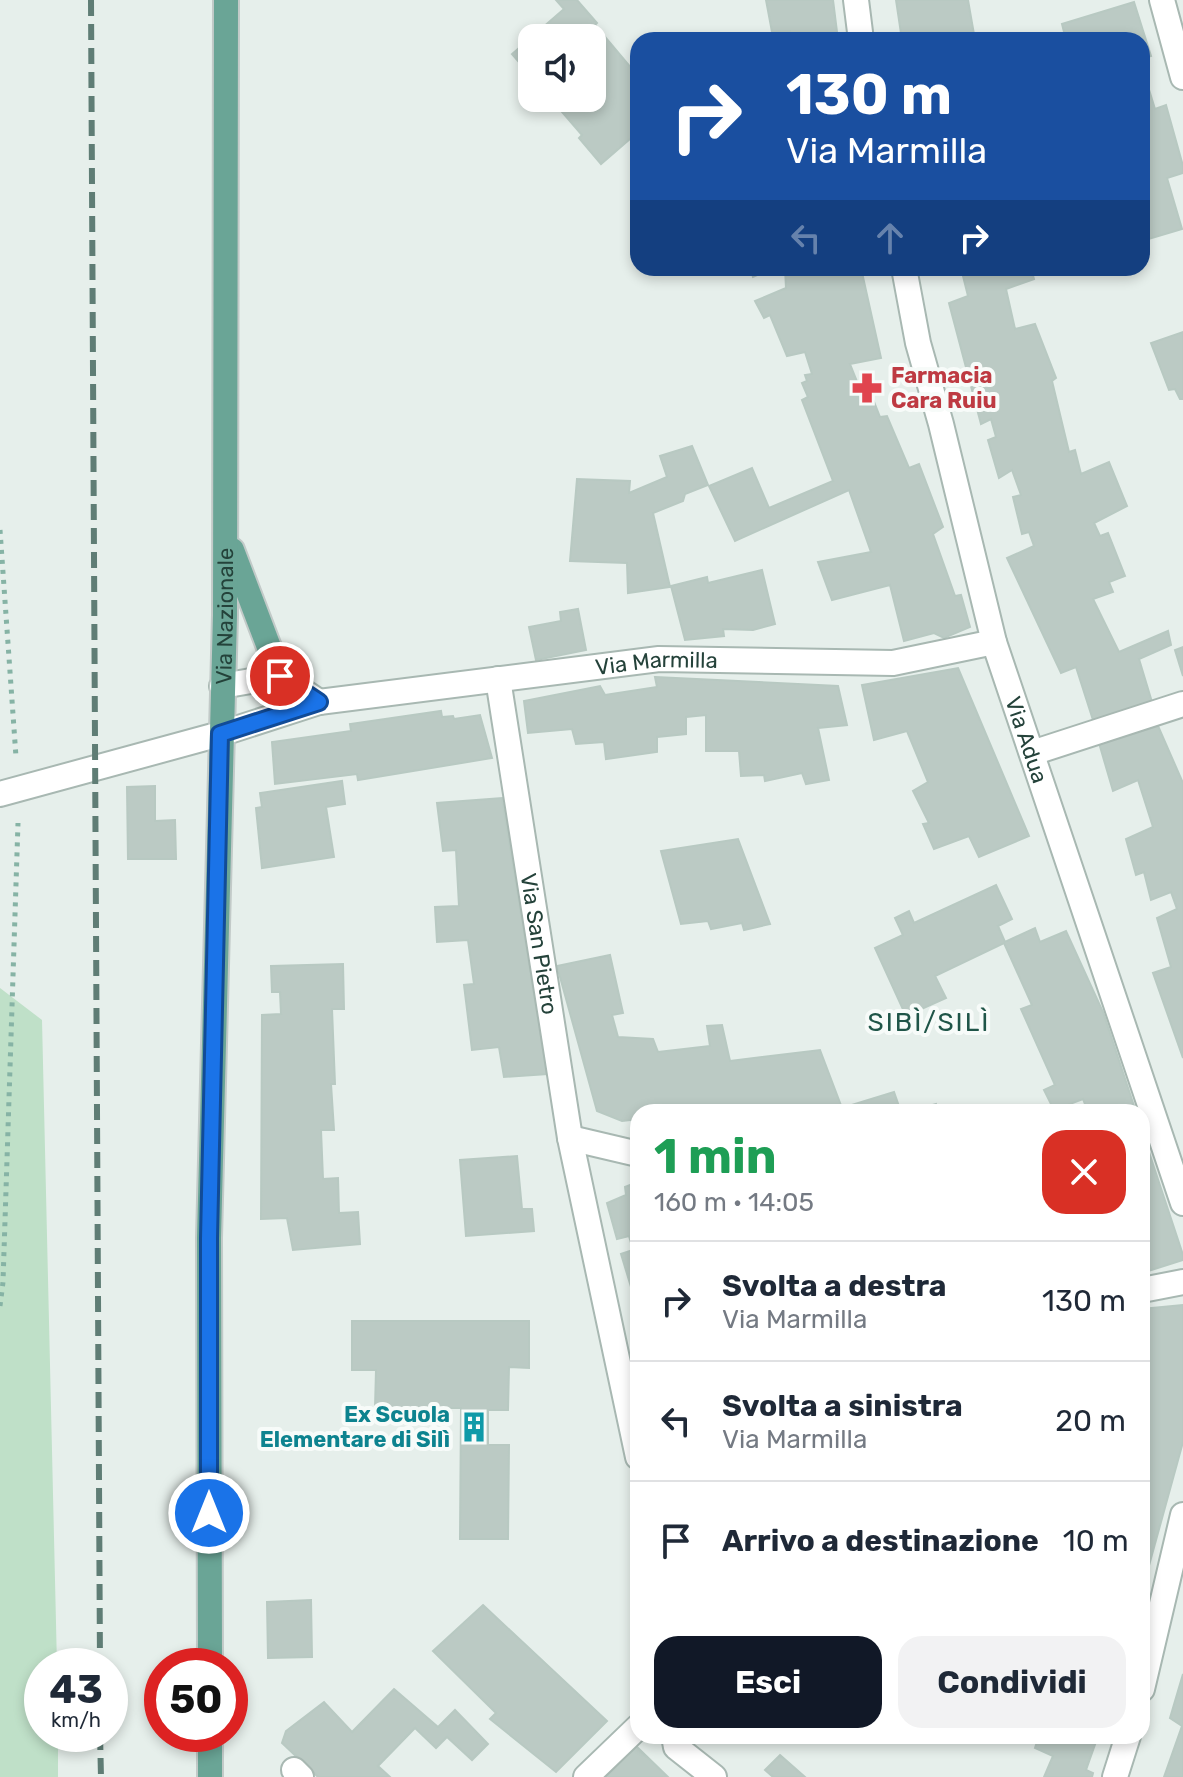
<!DOCTYPE html>
<html lang="it">
<head>
<meta charset="utf-8">
<style>
	:root { --surface:#fff; --page:#f2f2f3; --text:#1f2937; --muted:#747a83; --line:#e0e1e3; --accent:#111827 }
	body { margin:0; font-family:Rubik,sans-serif; background:var(--page); color:var(--text); height:100vh; display:flex; flex-direction:column; font-size:30px; white-space:nowrap }
	* { box-sizing:border-box; margin:0 }
	p { font-size:26px; color:var(--muted) }
	.icon { flex:none; width:44px; height:44px; fill:none; stroke:currentColor; stroke-width:2; stroke-linecap:round; stroke-linejoin:round }
	.map { position:relative; flex:1; overflow:hidden }
	.side { position:absolute; left:630px; top:1104px; width:520px; height:640px; display:flex; flex-direction:column; background:var(--surface); border-radius:24px; box-shadow:0 4px 12px #0003 }
	.side>* { flex:none }
	.top-card { position:absolute; left:630px; top:32px; width:520px; height:244px; border-radius:24px; box-shadow:0 4px 12px #0003; background:#1a4fa0; color:#fff; overflow:hidden }
	.buttons { position:absolute; left:518px; top:24px; display:grid; gap:16px }
	.buttons a { display:grid; place-items:center; width:88px; height:88px; border-radius:16px; background:var(--surface); box-shadow:0 4px 12px #0003; font-size:40px }
	.speed { position:absolute; left:24px; top:1648px; display:flex; gap:16px; font-size:40px; font-weight:700; text-align:center }
	.speed>* { display:grid; place-content:center; width:104px; height:104px; border-radius:50%; background:var(--surface); box-shadow:0 4px 12px #0003; line-height:1 }
	.speed small { font-size:20px; font-weight:400 }
	.speed .limit { border:12px solid #d22; background:#fff; color:#111 }
	.pin { position:absolute; display:grid; place-items:center; width:68px; height:68px; color:#fff; margin:-34px; border:4px solid #fff; border-radius:50%; box-shadow:0 2px 8px #0007 }
	.me { position:absolute; width:88px; margin:-44px; rotate:0deg; stroke-linejoin:round; filter:drop-shadow(0 0 6px #0008) }
	.turn { display:flex; align-items:center; gap:28px; height:168px; padding:0 24px; font-size:36px }
	.turn .icon { width:104px; height:104px; stroke-width:2.5 }
	.turn b { display:block; font-size:56px; line-height:68px }
	.lanes { display:flex; align-items:center; height:76px; padding:0 24px; background:#0003; justify-content:center; gap:40px; direction:ltr }
	.lanes .off { opacity:.35 }
	.round { display:grid; place-items:center; flex:none; width:84px; height:84px; border-radius:24px; background:var(--page) }
	.head { display:flex; align-items:center; justify-content:space-between; height:136px; padding:0 24px }
	h1 { font-size:48px; font-weight:700; line-height:60px; color:#1e9e55 }
	.primary-button { display:flex; gap:16px; margin-top:auto; padding:16px 24px }
	.primary-button a { flex:1; height:92px; border-radius:24px; background:var(--accent); color:#fff; font-size:32px; font-weight:700; line-height:92px; text-align:center }
	.primary-button a+a { background:var(--page); color:var(--text) }
	ul { padding:0; list-style:none }
	li { display:flex; align-items:center; gap:24px; height:120px; padding:0 24px; border-top:2px solid var(--line) }
	li div { flex:1 }
	li b { display:block; font-size:30px }
	li em { font-style:normal }
	.map>svg:first-child { display:block }
	.green { fill:#bfe0c8 }
	.building { fill:#bbcac4; stroke:#b8c9c2; stroke-width:2 }
	.lines { fill:none; stroke-linecap:round; stroke-linejoin:round }
	.minor-casing { stroke:#a8b8b2; stroke-width:28 }
	.major-casing { stroke:#c2cac8; stroke-width:28 }
	.path { stroke:#86b3a5; stroke-width:5; stroke-dasharray:4 6; stroke-linecap:butt }
	.minor { stroke:#fff; stroke-width:24 }
	.major { stroke:#6aa596; stroke-width:24 }
	.rail { stroke:#5f7d75; stroke-width:6; stroke-dasharray:16 8; stroke-linecap:butt }
	.route-casing { stroke:#114b97; stroke-width:20 }
	.route { stroke:#1a73e8; stroke-width:14 }
	.labels { text-anchor:middle; dominant-baseline:central; stroke-width:8; stroke-linejoin:round; paint-order:stroke }
	.health-label { font-size:22px; font-weight:bold; fill:#be3a42; stroke:#f7fbf9; text-anchor:start }
	.street-label { font-size:22px; fill:#24423a; stroke:#f7fbf9 }
	.culture-label { font-size:22px; font-weight:bold; fill:#0d838f; stroke:#f7fbf9; text-anchor:end }
	.quarter-label { font-size:26px; letter-spacing:2px; fill:#1f5548; stroke:#f7fbf9 }
</style>
</head>
<body>
<div class="map">
<svg width="1183" height="1777" viewBox="0 0 1183 1777">
	<rect width="100%" height="100%" fill="#e6efeb"/>
	<!-- green -->
	<polygon class="green" points="0,988 42,1020 57,1666 42,1666 42,1734 58,1734 58,1777 0,1777"/>
	<!-- building -->
	<g class="building">
		<polygon points="556,0 577,0 597,23 595,25 638,76 638,132 601,164 579,138 582,135 550,98 592,98 592,38 532,38 532,77 512,54 564,9"/>
		<polygon points="766,0 833,0 838,40 790,40 790,31 772,32"/>
		<polygon points="896,0 968,0 975,40 902,40"/>
		<polygon points="1134,2 1151,56 1142,58 1142,40 1066,40 1062,24"/>
		<polygon points="1142,67 1155,109 1166,105 1183,166 1183,173 1167,178 1182,229 1142,241"/>
		<polygon points="750,268 774,268 753,277"/>
		<polygon points="785,268 861,268 881,358 850,364 858,384 869,389 880,417 887,416 909,468 919,464 943,527 933,534 955,596 961,595 970,627 944,638 934,633 904,641 890,585 832,600 818,562 871,552 849,490 735,541 709,486 752,468 769,508 833,481 802,400 808,397 802,383 807,381 805,375 812,374 805,352 787,356 770,315 764,318 755,301 786,288"/>
		<polygon points="961,268 1031,268 1034,279 1006,289 1015,329 1035,324 1056,378 1052,381 1069,452 1075,450 1081,474 1109,462 1127,506 1094,523 1100,536 1108,533 1125,576 1109,582 1113,592 1093,599 1119,652 1168,631 1171,645 1139,659 1152,702 1093,720 1076,667 1061,673 1007,558 1034,546 1029,532 1022,534 1013,497 1021,495 1012,470 999,478 988,440 996,437 991,419 981,424 949,303 968,296"/>
		<polygon points="1183,332 1183,399 1180,399 1175,389 1169,390 1151,343"/>
		<polygon points="692,446 708,485 685,494 683,501 653,513 670,587 628,593 627,563 570,561 577,479 630,481 629,493 667,477 660,456"/>
		<polygon points="762,570 775,624 753,630 723,629 724,636 685,640 671,586 707,577 708,583"/>
		<polygon points="578,609 586,650 536,660 529,627 561,621 560,612"/>
		<polygon points="1183,647 1183,676 1175,650"/>
		<polygon points="958,668 1029,836 979,857 969,836 934,849 923,824 929,823 913,791 928,782 907,731 874,740 862,685"/>
		<polygon points="655,677 838,686 847,725 818,728 829,780 806,784 802,773 765,781 764,775 741,776 739,751 706,751 706,715 686,717 686,734 657,737 657,752 606,759 604,742 576,744 572,729 528,733 524,701 600,686 605,695 657,687"/>
		<polygon points="441,711 442,717 453,716 454,719 480,715 492,758 358,780 357,774 275,784 272,742 351,731 350,724"/>
		<polygon points="1158,726 1183,783 1183,1058 1153,973 1171,967 1157,918 1177,909 1171,892 1151,900 1144,872 1136,875 1126,839 1153,827 1138,780 1113,791 1099,743"/>
		<polygon points="342,781 345,804 326,807 334,857 262,868 256,808 262,807 260,793"/>
		<polygon points="155,786 155,821 175,820 176,859 128,859 127,787"/>
		<polygon points="502,798 547,1074 504,1077 499,1047 472,1050 464,985 474,984 468,940 437,942 435,907 459,906 456,850 443,851 437,803"/>
		<polygon points="738,839 770,924 744,930 742,923 711,929 708,921 681,924 661,851"/>
		<polygon points="996,885 1012,919 998,926 1005,942 1035,928 1040,942 1066,931 1103,1012 1136,1112 1088,1112 1083,1099 1054,1110 1044,1090 1055,1085 1021,1009 1032,1005 1004,943 935,976 946,998 906,1016 875,948 903,935 895,918 909,911 914,923"/>
		<polygon points="610,955 623,1013 612,1015 618,1037 653,1039 658,1052 710,1046 707,1026 722,1025 730,1061 820,1050 842,1108 894,1092 901,1112 638,1112 638,1119 622,1121 597,1111 557,966"/>
		<polygon points="343,964 344,1009 332,1009 335,1084 331,1084 334,1130 321,1130 323,1179 338,1178 339,1213 358,1212 360,1244 293,1250 287,1218 261,1219 262,1015 281,1014 280,992 272,992 271,966"/>
		<polygon points="936,1104 938,1112 908,1112"/>
		<polygon points="1142,1131 1183,1255 1183,1260 1142,1273"/>
		<polygon points="517,1156 522,1209 532,1209 534,1231 466,1236 460,1160"/>
		<polygon points="638,1182 638,1310 621,1254 633,1250 629,1236 617,1239 607,1203 626,1195 625,1187"/>
		<polygon points="1183,1305 1183,1442 1142,1591 1142,1309"/>
		<polygon points="352,1321 529,1321 529,1368 509,1367 508,1410 488,1410 488,1445 509,1445 508,1539 460,1539 461,1408 375,1408 376,1370 352,1370"/>
		<polygon points="311,1600 312,1657 268,1658 267,1602"/>
		<polygon points="483,1605 607,1721 556,1772 490,1719 496,1713 433,1651"/>
		<polygon points="1183,1674 1183,1777 1164,1777 1182,1726 1170,1718"/>
		<polygon points="394,1689 438,1727 455,1710 488,1744 472,1760 447,1737 436,1748 415,1728 378,1766 390,1777 318,1777 282,1743 286,1731 324,1702 352,1732"/>
		<polygon points="1039,1736 1098,1736 1086,1770 1093,1773 1092,1777 1044,1777 1053,1756 1035,1748"/>
		<polygon points="636,1746 668,1777 606,1777"/>
		<polygon points="780,1755 805,1777 773,1777 765,1770"/>
	</g>
	<g class="lines">
		<!-- minor casing -->
		<g class="minor-casing">
			<g id="minor">
				<polyline points="856,0 861,40"/>
				<polyline points="1162,0 1183,77"/>
				<path id="s1" d="M904,268l14,75 23,81 53,218 189,561"/>
				<path id="s2" d="M498,679l72,459 68,319"/>
				<polyline points="222,686 280,676 319,702"/>
				<polyline points="1032,753 1183,704"/>
				<path id="s3" d="M0,794l220,-60 99,-32 340,-43 234,4 101,-21"/>
				<polyline points="570,1138 638,1154"/>
				<polyline points="1142,1290 1183,1282"/>
				<polyline points="1142,1689 1183,1515"/>
				<polyline points="674,1736 676,1747 714,1777"/>
				<polyline points="294,1770 301,1777"/>
				<polyline points="586,1777 638,1727"/>
				<polyline points="1115,1777 1128,1736"/>
			</g>
		</g>
		<!-- major casing -->
		<g class="major-casing">
			<g id="major">
				<polyline points="232,550 280,676"/>
				<path id="s4" d="M210,1666l-1,-428 16,-623 1,-615"/>
				<polyline points="210,1734 210,1777"/>
			</g>
		</g>
		<!-- path -->
		<g class="path">
			<polyline points="0,530 16,757"/>
			<polyline points="0,1306 3,1282 18,823"/>
		</g>
		<!-- minor -->
		<use href="#minor" class="minor"/>
		<!-- major -->
		<use href="#major" class="major"/>
		<!-- rail -->
		<g class="rail">
			<polyline points="91,0 100,1666"/>
			<polyline points="100,1734 101,1777"/>
		</g>
	</g>
	<g class="lines">
		<!-- route casing -->
		<g class="route-casing">
			<polyline id="route" points="209,1513 209,1238 220,734 319,702 280,676"/>
		</g>
		<!-- route -->
		<use href="#route" class="route"/>
	</g>
	<!-- icons -->
	<defs>
		<g id="pharmacy-bare" transform="scale(2.4)"><path d="M-2-6h4v4h4v4h-4v4h-4v-4h-4v-4h4Z" fill="#e0444e" stroke="#f7fbf9" stroke-width="2.5" paint-order="stroke"/></g>
		<g id="building-bare" transform="scale(2.4)"><path d="M-4-6H4V6H1V3H-1V6H-4ZM-2.5-4.3h1.7v1.8h-1.7ZM.8-4.3h1.7v1.8H.8ZM-2.5-1h1.7V.8h-1.7ZM.8-1h1.7V.8H.8Z" fill="#0f9aa8" stroke="#f7fbf9" stroke-width="2.5" paint-order="stroke"/></g>
	</defs>
	<g fill-rule="evenodd">
		<use href="#pharmacy-bare" x="867" y="388"/>
		<use href="#building-bare" x="474" y="1427"/>
	</g>
	<g class="labels">
		<!-- health labels -->
		<g class="health-label">
			<text x="891" y="375">Farmacia<tspan x="891" dy="25">Cara Ruiu</tspan></text>
		</g>
		<!-- street labels -->
		<g class="street-label">
			<text stroke="none"><textPath href="#s4" startOffset="1050">Via Nazionale</textPath></text>
			<text stroke="none"><textPath href="#s3" startOffset="672">Via Marmilla</textPath></text>
			<text stroke="none"><textPath href="#s1" startOffset="488">Via Adua</textPath></text>
			<text stroke="none"><textPath href="#s2" startOffset="268">Via San Pietro</textPath></text>
		</g>
		<!-- culture labels -->
		<g class="culture-label">
			<text x="450" y="1414">Ex Scuola<tspan x="450" dy="25">Elementare di Silì</tspan></text>
		</g>
		<!-- quarter labels -->
		<g class="quarter-label">
			<text x="929" y="1022">SIBÌ/SILÌ</text>
		</g>
	</g>
</svg>
<div class="buttons">
<a><svg class="icon" aria-label="sound" viewBox="0 0 24 24"><path d="M4 9h4l5-4v14l-5-4H4zM17 9q2 3 0 6"/></svg></a>
</div>
<div class="speed"><div>43<small>km/h</small></div><div class="limit">50</div></div>
<div class="pin" style="left:280px;top:676px;background:#d93025"><svg class="icon" aria-label="arrive" viewBox="0 0 24 24"><path d="M6 21V4h12l-3 4 3 4H6"/></svg></div>
<svg class="me" style="left:209px;top:1513px" viewBox="-20 -20 40 40"><circle r="17" fill="#1a73e8" stroke="#fff" stroke-width="3"/><path d="M0-11L8 9 0 5-8 9z" fill="#fff"/></svg>
<div class="top-card">
<div class="turn"><svg class="icon" aria-label="right" viewBox="0 0 24 24"><path d="M7 20v-9h11M14 6l5 5-5 5"/></svg><div><b>130 m</b>Via Marmilla</div></div>
<div class="lanes"><svg class="icon off" aria-label="left" viewBox="0 0 24 24"><path d="M17 20v-9H6M10 6l-5 5 5 5"/></svg><svg class="icon off" aria-label="ahead" viewBox="0 0 24 24"><path d="M12 20V5M6 11l6-6 6 6"/></svg><svg class="icon" aria-label="right" viewBox="0 0 24 24"><path d="M7 20v-9h11M14 6l5 5-5 5"/></svg></div>
</div>
<section class="side">
<div class="head"><div><h1>1 min</h1><p>160 m · 14:05</p></div><a class="round" style="background:#d93025;color:#fff"><svg class="icon" aria-label="close" viewBox="0 0 24 24"><path d="M6 6l12 12M18 6L6 18"/></svg></a></div>
<ul>
<li><svg class="icon" aria-label="right" viewBox="0 0 24 24"><path d="M7 20v-9h11M14 6l5 5-5 5"/></svg><div><b>Svolta a destra</b><p>Via Marmilla</p></div><em>130 m</em></li>
<li><svg class="icon" aria-label="left" viewBox="0 0 24 24"><path d="M17 20v-9H6M10 6l-5 5 5 5"/></svg><div><b>Svolta a sinistra</b><p>Via Marmilla</p></div><em>20 m</em></li>
<li><svg class="icon" aria-label="arrive" viewBox="0 0 24 24"><path d="M6 21V4h12l-3 4 3 4H6"/></svg><div><b>Arrivo a destinazione</b></div><em>10 m</em></li>
</ul>
<div class="primary-button"><a>Esci</a><a>Condividi</a></div>
</section>
</div>
</body>
</html>
